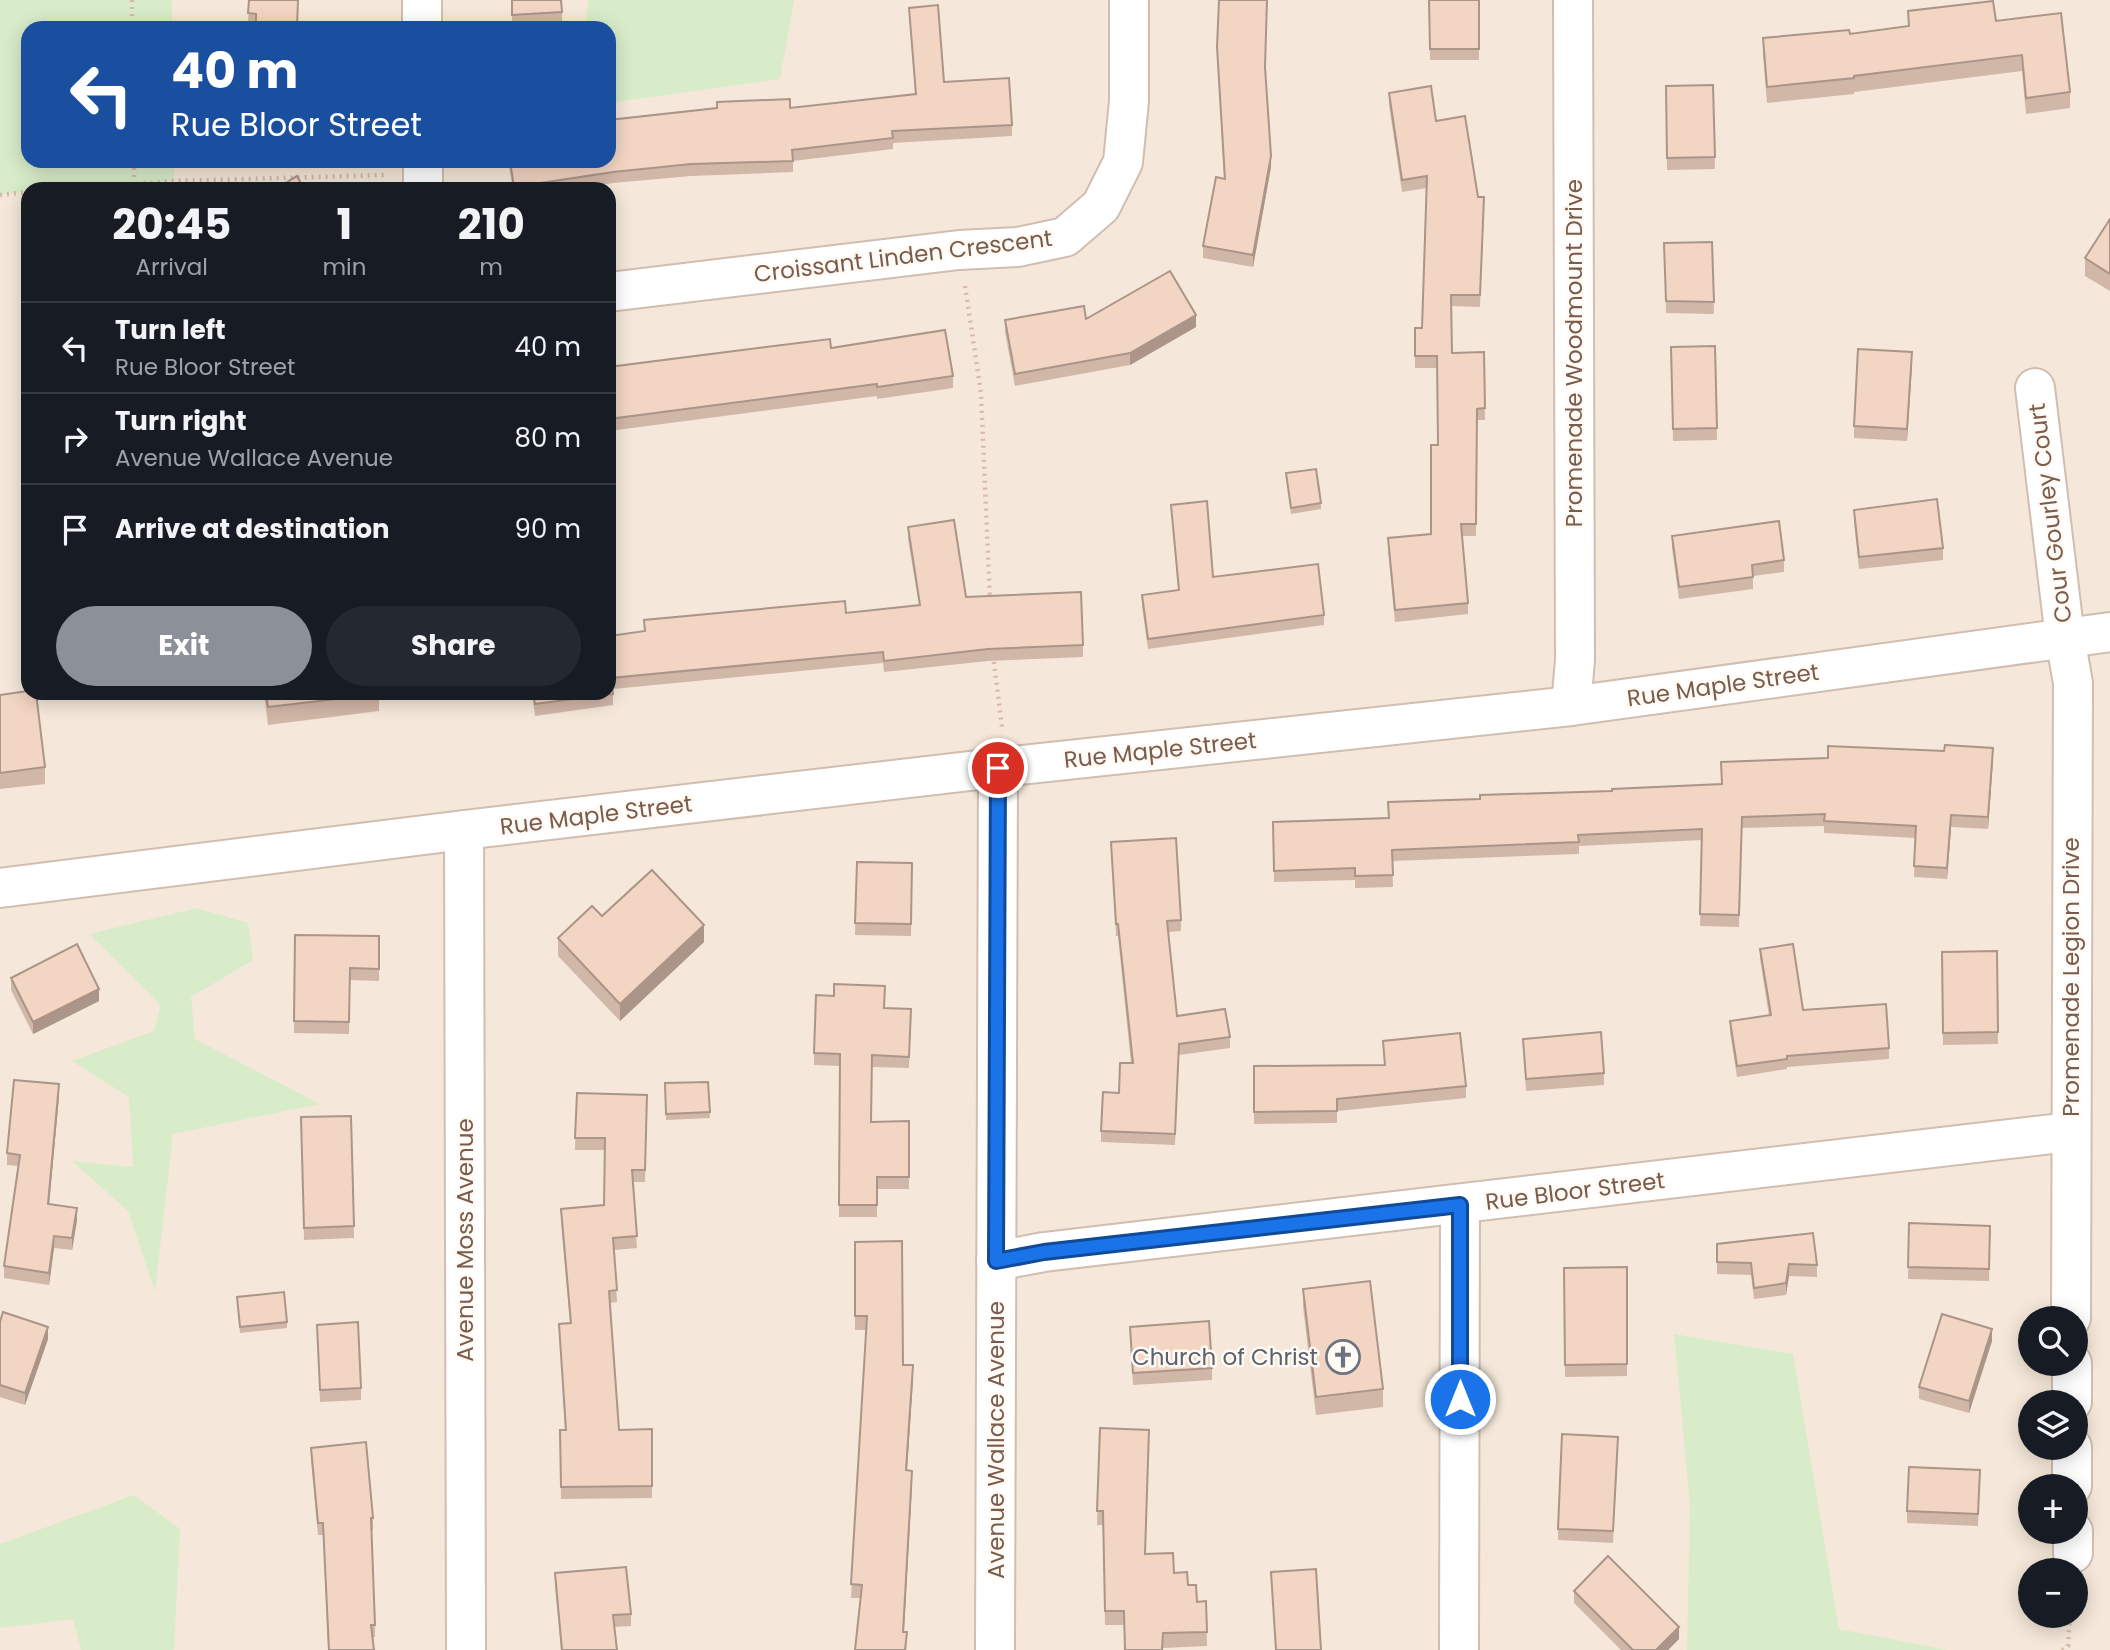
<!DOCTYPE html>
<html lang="en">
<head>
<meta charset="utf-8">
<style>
	:root { --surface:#171b24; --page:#242831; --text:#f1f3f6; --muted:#9ea1a6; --line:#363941; --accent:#8c9099 }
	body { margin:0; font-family:Poppins,sans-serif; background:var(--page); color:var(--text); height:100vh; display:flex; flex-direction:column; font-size:26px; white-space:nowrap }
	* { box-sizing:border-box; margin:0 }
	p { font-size:23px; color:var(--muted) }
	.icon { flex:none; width:38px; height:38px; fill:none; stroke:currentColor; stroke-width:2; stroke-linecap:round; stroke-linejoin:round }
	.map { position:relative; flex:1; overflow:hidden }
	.panel { position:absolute; left:21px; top:182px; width:595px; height:518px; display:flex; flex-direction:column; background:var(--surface); border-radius:21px; box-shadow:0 4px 18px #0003 }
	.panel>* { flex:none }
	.top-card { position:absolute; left:21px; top:21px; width:595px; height:147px; border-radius:21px; box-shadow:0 4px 18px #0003; background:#1a4fa0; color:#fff; overflow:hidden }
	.controls { position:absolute; left:2018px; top:1306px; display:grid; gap:14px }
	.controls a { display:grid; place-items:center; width:70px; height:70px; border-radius:50%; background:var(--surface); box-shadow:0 4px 18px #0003; font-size:35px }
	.pin { position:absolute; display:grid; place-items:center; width:60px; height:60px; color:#fff; margin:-30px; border:4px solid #fff; border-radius:50%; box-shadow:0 2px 7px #0007 }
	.me { position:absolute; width:77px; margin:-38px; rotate:0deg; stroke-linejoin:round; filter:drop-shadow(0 0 5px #0008) }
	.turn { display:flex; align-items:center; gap:24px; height:147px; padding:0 35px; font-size:32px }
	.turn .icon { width:91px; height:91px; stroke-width:2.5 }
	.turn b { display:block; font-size:49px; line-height:60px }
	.eta { display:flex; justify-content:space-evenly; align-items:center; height:119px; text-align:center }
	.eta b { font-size:42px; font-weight:700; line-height:49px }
	.primary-button { display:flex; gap:14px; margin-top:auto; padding:14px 35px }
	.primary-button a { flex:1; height:80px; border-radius:42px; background:var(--accent); color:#fff; font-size:28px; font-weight:700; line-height:80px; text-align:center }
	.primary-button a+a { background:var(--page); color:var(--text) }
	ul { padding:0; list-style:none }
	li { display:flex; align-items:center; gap:21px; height:91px; padding:0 35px; border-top:2px solid var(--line) }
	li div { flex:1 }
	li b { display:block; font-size:26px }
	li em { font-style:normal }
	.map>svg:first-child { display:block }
	.residential { fill:#f5e8da; fill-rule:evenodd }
	.green { fill:#d8ecc9 }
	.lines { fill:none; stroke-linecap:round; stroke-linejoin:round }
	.minor-casing { stroke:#d1beb0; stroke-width:42 }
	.tertiary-casing { stroke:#d1beb0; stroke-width:42 }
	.path { stroke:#d9b8a5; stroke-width:4.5; stroke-dasharray:2 5; stroke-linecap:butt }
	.minor { stroke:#fff; stroke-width:38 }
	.tertiary { stroke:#fff; stroke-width:38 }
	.wall { fill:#d1b7a8 }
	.shaded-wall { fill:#aa9588 }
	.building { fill:#f3d5c3; stroke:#aa9588; stroke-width:2 }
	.route-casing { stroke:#114b97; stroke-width:18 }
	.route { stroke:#1a73e8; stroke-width:12 }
	.labels { text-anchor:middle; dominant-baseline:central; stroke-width:5; stroke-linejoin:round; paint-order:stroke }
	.street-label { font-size:23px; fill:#7a5c4d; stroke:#fffaf3 }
	.worship-label { font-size:23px; fill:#5b616d; stroke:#fffaf3; text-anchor:end }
</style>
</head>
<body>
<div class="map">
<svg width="2110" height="1650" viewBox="0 0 2110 1650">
	<rect width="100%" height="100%" fill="#fdf6ec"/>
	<!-- residential -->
	<path class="residential" d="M172,0h1938v1650h-2110v-1455l28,-3v501h581v-504h-542l107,-8v-20h435v-133h-437zM2030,1318h46v45h-46zM2030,1402h46v45h-46zM2030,1486h46v45h-46zM2030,1570h46v45h-46z"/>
	<!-- green -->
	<g class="green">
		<polygon points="0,0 172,0 172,28 28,28 28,161 174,161 174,181 67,189 28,189 28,192 0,195"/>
		<polygon points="588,0 794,0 780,79 609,103 609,28 586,28"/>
		<polygon points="197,908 248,923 253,960 191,997 195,1039 320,1104 173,1134 155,1292 128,1211 72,1161 133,1167 129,1097 72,1061 154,1031 161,1005 89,934"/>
		<polygon points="1674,1334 1793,1354 1839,1629 1947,1650 1687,1650 1690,1505"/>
		<polygon points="134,1495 180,1529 174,1650 81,1650 73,1619 0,1628 0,1544"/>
	</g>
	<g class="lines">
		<!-- minor casing -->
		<g class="minor-casing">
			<g id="minor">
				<polyline points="422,0 422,28"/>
				<polyline points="423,189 423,161"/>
				<polyline points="609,292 959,250 1018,247 1065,237 1101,206 1123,162 1129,101 1129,0"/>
				<polyline points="2035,388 2065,638 2073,683 2071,1318"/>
				<polyline points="1571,706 1575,660 1573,0"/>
				<polyline points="464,830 466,1650"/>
				<polyline points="996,1261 1044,1252 2070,1132"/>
				<polyline points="2072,1363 2072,1402"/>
				<polyline points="2072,1447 2072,1486"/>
				<polyline points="2073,1531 2073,1553"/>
				<polyline points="995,1650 998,768"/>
				<polyline points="1459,1650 1460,1204"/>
			</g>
		</g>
		<!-- tertiary casing -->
		<g class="tertiary-casing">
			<polyline id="tertiary" points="0,888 464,830 1021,765 1571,706 2110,632"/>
		</g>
		<!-- path -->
		<g class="path">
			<polyline points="132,0 132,28"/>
			<polyline points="134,161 134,183"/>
			<polyline points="67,189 174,181 385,175"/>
			<polyline points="0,195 28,192"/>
			<polyline points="965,286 981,393 990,601"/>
			<polyline points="993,655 1002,727"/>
			<polyline points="2062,1650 2068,1646 2070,1615"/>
		</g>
		<!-- minor -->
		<use href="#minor" class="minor"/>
		<!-- tertiary -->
		<use href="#tertiary" class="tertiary"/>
	</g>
	<!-- wall -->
	<g class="wall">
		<polygon points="249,0 297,28 248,25"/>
		<polygon points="512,0 562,12 562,24 512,27"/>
		<polygon points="1429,0 1479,0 1479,60 1430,60"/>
		<polygon points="909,8 944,82 1012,125 1012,136 893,143 893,149 793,161 793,172 691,176 613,183 576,189 513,189 508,161 609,161 790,108 915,94"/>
		<polygon points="1908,11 1996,21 2070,92 2070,108 2026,114 2022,71 1854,92 1854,94 1767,103 1763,54 1763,38 1850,34 1908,26"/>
		<polygon points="1217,47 1265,71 1271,167 1253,267 1203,258 1203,246 1224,179"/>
		<polygon points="1713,85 1715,169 1667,170 1666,86"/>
		<polygon points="1389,93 1436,121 1484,209 1480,307 1451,306 1452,353 1484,352 1485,420 1477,420 1476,536 1462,536 1468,603 1468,614 1395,622 1388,550 1388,538 1431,534 1438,445 1437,368 1415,368 1415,328 1422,328 1427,188 1402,192 1389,105"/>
		<polygon points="2110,219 2110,291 2085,276 2085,258"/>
		<polygon points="1712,242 1714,314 1666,313 1664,243"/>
		<polygon points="1086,319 1196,327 1130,365 1015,386 1005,332 1005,320"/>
		<polygon points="1715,346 1717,440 1673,441 1671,347"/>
		<polygon points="831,348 953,376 953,388 877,399 877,396 609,431 609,367"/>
		<polygon points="1912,364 1907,441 1854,438 1854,426"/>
		<polygon points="1286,473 1321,503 1321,509 1291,514"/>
		<polygon points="1171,505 1213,577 1324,615 1324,625 1148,649 1142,606 1142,595 1178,590"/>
		<polygon points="1854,510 1943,548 1943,560 1859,569 1854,522"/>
		<polygon points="908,527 966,597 1083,645 1083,657 988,661 884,672 883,663 613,689 613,705 535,716 532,693 609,693 609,636 644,632 644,620 846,613 919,605 908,539"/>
		<polygon points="1672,536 1784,560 1784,572 1753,576 1753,589 1679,599 1672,548"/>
		<polygon points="264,693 379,693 379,711 268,725"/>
		<polygon points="0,695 45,767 45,784 0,789"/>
		<polygon points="1993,759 1988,829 1951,827 1947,879 1914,877 1915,838 1824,833 1824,826 1742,828 1739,927 1700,926 1702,840 1579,846 1579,854 1392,861 1393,887 1355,888 1355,880 1274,882 1273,822 1389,818 1480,799 1722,784"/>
		<polygon points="1111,842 1181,920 1181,931 1168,932 1177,1016 1230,1037 1230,1048 1179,1055 1175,1145 1101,1142 1101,1131 1131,1063 1118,936 1116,936"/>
		<polygon points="857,862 912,863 911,936 855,935"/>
		<polygon points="602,916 704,942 620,1021 558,956 558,938"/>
		<polygon points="295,935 379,936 379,981 350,980 349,1034 294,1033"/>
		<polygon points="1760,949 1803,1010 1889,1048 1889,1059 1787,1067 1787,1069 1737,1077 1730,1032 1730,1021 1769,1016 1760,959"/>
		<polygon points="1997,951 1998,1044 1943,1045 1942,952"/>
		<polygon points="11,978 99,1001 33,1034 11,990"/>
		<polygon points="885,1008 911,1009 909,1068 872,1067 872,1122 909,1121 909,1189 877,1189 877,1217 839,1217 840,1066 814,1065 814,1053"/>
		<polygon points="1523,1039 1604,1073 1604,1085 1526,1091"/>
		<polygon points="1383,1041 1466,1086 1466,1098 1337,1111 1337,1123 1254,1124 1254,1066 1384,1065"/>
		<polygon points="708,1082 710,1118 666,1120 665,1083"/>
		<polygon points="577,1093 647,1107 645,1182 633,1182 637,1248 614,1250 617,1302 610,1303 619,1430 652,1429 652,1498 561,1499 560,1430 565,1430 559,1324 570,1324 561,1221 561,1209 604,1205 605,1150 575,1150"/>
		<polygon points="59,1096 49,1204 77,1220 72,1250 54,1248 49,1285 4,1278 4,1266 19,1166 7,1165 7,1153"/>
		<polygon points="351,1116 354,1238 304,1240 301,1117"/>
		<polygon points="1909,1223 1990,1226 1989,1281 1908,1279"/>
		<polygon points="855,1242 903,1365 913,1379 907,1470 912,1484 904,1632 907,1650 860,1598 851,1598 866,1330 855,1330"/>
		<polygon points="1717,1244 1817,1265 1817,1277 1789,1276 1786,1295 1754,1299 1751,1275 1717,1274"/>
		<polygon points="1627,1267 1627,1376 1565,1377 1564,1268"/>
		<polygon points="1303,1289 1383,1389 1383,1407 1316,1415 1303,1307"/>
		<polygon points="237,1297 287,1322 287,1328 240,1333"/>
		<polygon points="0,1322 48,1339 25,1405 0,1397"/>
		<polygon points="317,1325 361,1388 361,1400 320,1402"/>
		<polygon points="1130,1327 1212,1368 1212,1380 1133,1385"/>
		<polygon points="1992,1341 1969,1413 1919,1399 1919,1387"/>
		<polygon points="1100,1428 1146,1554 1174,1573 1188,1585 1197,1602 1206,1601 1207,1646 1163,1648 1124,1625 1105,1625 1103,1525 1097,1525"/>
		<polygon points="311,1448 373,1518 373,1530 371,1530 375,1625 375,1637 372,1637 374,1650 328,1650 323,1535 318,1535 311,1460"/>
		<polygon points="1618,1449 1613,1543 1558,1540 1558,1529"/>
		<polygon points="1980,1470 1978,1526 1907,1523 1907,1511"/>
		<polygon points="555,1573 631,1614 631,1626 614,1627 617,1650 561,1650 555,1585"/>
		<polygon points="1574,1591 1679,1639 1668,1650 1621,1650 1574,1603"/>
	</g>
	<!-- shaded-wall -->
	<g class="shaded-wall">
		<polygon points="1271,156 1271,167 1253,267 1253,255"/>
		<polygon points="1196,315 1196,327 1130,365 1130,353"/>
		<polygon points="1912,352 1912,364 1907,441 1907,429"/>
		<polygon points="1993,748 1993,759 1988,829 1988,817"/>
		<polygon points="1951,815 1951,827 1947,879 1947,868"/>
		<polygon points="704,925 704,942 620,1021 620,1004"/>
		<polygon points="99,989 99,1001 33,1034 33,1022"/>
		<polygon points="59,1084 59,1096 48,1216 48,1204"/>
		<polygon points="77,1208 77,1220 72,1250 72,1238"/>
		<polygon points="54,1236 54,1248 49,1285 49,1273"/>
		<polygon points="1789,1264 1789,1276 1786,1295 1786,1283"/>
		<polygon points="48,1327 48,1339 25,1405 25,1393"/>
		<polygon points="1992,1329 1992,1341 1969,1413 1969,1401"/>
		<polygon points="913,1365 913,1379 906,1484 906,1470"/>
		<polygon points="912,1471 912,1484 903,1645 903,1632"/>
		<polygon points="1679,1627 1679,1639 1668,1650 1656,1650"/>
	</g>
	<!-- building -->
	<g class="building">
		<polygon points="249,0 298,0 297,28 256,28 256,14 248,13"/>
		<polygon points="512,0 561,0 562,12 512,15"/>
		<polygon points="1219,0 1267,0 1265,67 1271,156 1253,255 1203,246 1216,177 1225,179 1217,47"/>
		<polygon points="1429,0 1479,0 1479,49 1430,49"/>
		<polygon points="1993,1 1996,21 2061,13 2070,92 2026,98 2022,55 1854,76 1854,78 1767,87 1763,38 1849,30 1850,34 1909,26 1908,11"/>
		<polygon points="938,5 944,82 1009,78 1012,125 892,131 893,138 792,150 793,161 691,164 613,172 514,187 510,161 609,161 609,120 717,108 717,102 790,99 790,108 916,94 909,8"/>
		<polygon points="1713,85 1715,157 1667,158 1666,86"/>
		<polygon points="1431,86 1436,121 1465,116 1478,197 1484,197 1480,295 1451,295 1452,353 1484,352 1485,408 1477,409 1476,524 1461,524 1468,603 1395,610 1388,538 1431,534 1431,445 1438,445 1437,356 1415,356 1415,328 1422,328 1427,176 1402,180 1389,93"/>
		<polygon points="297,176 304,189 276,189"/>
		<polygon points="2110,219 2110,274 2085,258"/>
		<polygon points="1712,242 1714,302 1666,301 1664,243"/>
		<polygon points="1170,271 1196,315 1130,353 1015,374 1005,320 1084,306 1086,319"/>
		<polygon points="945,330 953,376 877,387 877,384 609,419 609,367 830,339 831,348"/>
		<polygon points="1715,346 1717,428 1673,429 1671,347"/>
		<polygon points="1858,349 1912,352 1907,429 1854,426"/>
		<polygon points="1316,469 1321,503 1291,508 1286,473"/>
		<polygon points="1937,499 1943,548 1859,557 1854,510"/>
		<polygon points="1207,501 1213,577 1318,564 1324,615 1148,639 1142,595 1179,590 1171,505"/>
		<polygon points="954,520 966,597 1081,592 1083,645 988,649 884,661 883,652 611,678 613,694 535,704 533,693 609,693 609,636 645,631 644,620 845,601 846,613 920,605 908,527"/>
		<polygon points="1779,521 1784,560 1752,565 1753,577 1679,587 1672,536"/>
		<polygon points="28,691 28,693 36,693 45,767 0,773 0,695"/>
		<polygon points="266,693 379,693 379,694 268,707"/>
		<polygon points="1945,745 1993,748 1988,817 1951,815 1947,868 1914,866 1916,826 1824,821 1825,814 1742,817 1739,915 1700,914 1702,829 1578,835 1579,842 1392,850 1393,875 1355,876 1355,868 1274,871 1273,822 1389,818 1388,802 1480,799 1480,795 1612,791 1612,789 1722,784 1721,762 1828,758 1828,746 1944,751"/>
		<polygon points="1176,838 1181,920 1167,921 1177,1016 1225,1009 1230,1037 1179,1044 1175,1134 1101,1131 1103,1092 1119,1093 1120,1063 1133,1063 1118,924 1116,924 1111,842"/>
		<polygon points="857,862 912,863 911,924 855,923"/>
		<polygon points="652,870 704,925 620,1004 558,938 592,906 602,916"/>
		<polygon points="295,935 379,936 379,969 350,968 349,1022 294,1021"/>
		<polygon points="77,944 99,989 33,1022 11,978"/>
		<polygon points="1793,944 1803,1010 1886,1004 1889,1048 1787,1056 1787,1059 1737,1066 1730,1021 1771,1015 1760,949"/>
		<polygon points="1997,951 1998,1032 1943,1033 1942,952"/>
		<polygon points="834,984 885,986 884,1008 911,1009 909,1057 872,1055 871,1122 909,1121 909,1177 877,1177 877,1205 839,1205 840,1054 814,1053 816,995 834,996"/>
		<polygon points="1601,1032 1604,1073 1526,1079 1523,1039"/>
		<polygon points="1460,1033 1466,1086 1337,1099 1337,1111 1254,1112 1254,1066 1385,1065 1383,1041"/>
		<polygon points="14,1080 59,1084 48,1204 77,1208 72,1238 54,1236 49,1273 4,1266 20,1155 7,1153"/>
		<polygon points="708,1082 710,1112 666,1114 665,1083"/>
		<polygon points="577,1093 647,1095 645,1170 632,1170 637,1236 613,1238 617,1290 609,1291 619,1430 652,1429 652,1486 561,1487 560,1430 566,1430 559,1324 571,1323 561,1209 604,1205 605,1138 575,1138"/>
		<polygon points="351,1116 354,1226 304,1228 301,1117"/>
		<polygon points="1909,1223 1990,1226 1989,1269 1908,1267"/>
		<polygon points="1813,1233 1817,1265 1789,1264 1786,1283 1754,1288 1751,1263 1717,1262 1717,1244"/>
		<polygon points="902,1241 903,1365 913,1365 906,1470 912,1471 903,1632 907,1632 905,1650 855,1650 862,1585 851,1584 867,1316 855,1316 855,1242"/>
		<polygon points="1627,1267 1627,1364 1565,1365 1564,1268"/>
		<polygon points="1370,1281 1383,1389 1316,1397 1303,1289"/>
		<polygon points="284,1292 287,1322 240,1327 237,1297"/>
		<polygon points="3,1312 48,1327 25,1393 0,1385 0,1322"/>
		<polygon points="1942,1314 1992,1329 1969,1401 1919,1387"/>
		<polygon points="1209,1321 1212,1368 1133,1373 1130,1327"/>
		<polygon points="358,1322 361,1388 320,1390 317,1325"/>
		<polygon points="1100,1428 1149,1430 1145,1554 1173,1553 1174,1573 1187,1572 1188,1585 1196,1585 1197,1602 1206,1601 1207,1632 1163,1633 1162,1650 1125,1650 1124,1611 1105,1611 1103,1511 1097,1511"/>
		<polygon points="1562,1434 1618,1437 1613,1531 1558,1529"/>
		<polygon points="366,1442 373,1518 371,1518 375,1625 371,1625 374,1650 329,1650 323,1523 318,1523 311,1448"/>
		<polygon points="1909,1467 1980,1470 1978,1514 1907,1511"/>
		<polygon points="1608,1556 1679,1627 1656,1650 1633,1650 1574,1591"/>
		<polygon points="626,1567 631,1614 613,1615 617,1650 562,1650 555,1573"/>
		<polygon points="1316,1569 1321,1650 1276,1650 1271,1572"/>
	</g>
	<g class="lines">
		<!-- route casing -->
		<g class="route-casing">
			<polyline id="route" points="998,768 996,1261 1044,1252 1460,1205 1460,1399"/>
		</g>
		<!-- route -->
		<use href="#route" class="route"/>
	</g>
	<!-- icons -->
	<defs>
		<g id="church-ring" transform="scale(1.75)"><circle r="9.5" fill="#fffaf3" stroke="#6b7280" stroke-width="1.5"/><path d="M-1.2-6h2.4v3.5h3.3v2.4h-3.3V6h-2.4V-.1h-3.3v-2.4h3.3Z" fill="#6b7280"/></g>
	</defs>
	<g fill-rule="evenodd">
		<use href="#church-ring" x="1343" y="1357"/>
	</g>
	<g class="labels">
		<!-- street labels -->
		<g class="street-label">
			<text transform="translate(903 256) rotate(-7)">Croissant Linden Crescent</text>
			<text transform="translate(1574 353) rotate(-90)">Promenade Woodmount Drive</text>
			<text transform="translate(2050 513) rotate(-97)">Cour Gourley Court</text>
			<text transform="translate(1723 685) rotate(-8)">Rue Maple Street</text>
			<text transform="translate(1160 750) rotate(-6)">Rue Maple Street</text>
			<text transform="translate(596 815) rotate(-7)">Rue Maple Street</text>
			<text transform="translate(2071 977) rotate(-90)">Promenade Legion Drive</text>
			<text transform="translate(1575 1191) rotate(-7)">Rue Bloor Street</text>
			<text transform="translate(465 1240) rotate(-90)">Avenue Moss Avenue</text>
			<text transform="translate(996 1440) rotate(-90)">Avenue Wallace Avenue</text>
		</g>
		<!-- worship labels -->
		<g class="worship-label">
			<text x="1318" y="1357">Church of Christ</text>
		</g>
	</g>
</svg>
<div class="controls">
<a><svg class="icon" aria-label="search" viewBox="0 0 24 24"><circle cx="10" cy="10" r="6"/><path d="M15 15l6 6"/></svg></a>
<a><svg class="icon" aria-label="layers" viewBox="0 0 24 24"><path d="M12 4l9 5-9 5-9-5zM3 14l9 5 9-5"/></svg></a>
<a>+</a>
<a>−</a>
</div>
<div class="pin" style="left:998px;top:768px;background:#d93025"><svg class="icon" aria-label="arrive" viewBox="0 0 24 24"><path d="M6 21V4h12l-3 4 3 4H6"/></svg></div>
<svg class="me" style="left:1460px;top:1399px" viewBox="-20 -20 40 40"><circle r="17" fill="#1a73e8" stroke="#fff" stroke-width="3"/><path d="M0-11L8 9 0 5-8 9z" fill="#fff"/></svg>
<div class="top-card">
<div class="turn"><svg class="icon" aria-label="left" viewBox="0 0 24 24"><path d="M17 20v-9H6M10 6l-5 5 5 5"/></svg><div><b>40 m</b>Rue Bloor Street</div></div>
</div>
<section class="panel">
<div class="eta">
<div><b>20:45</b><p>Arrival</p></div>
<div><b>1</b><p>min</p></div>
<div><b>210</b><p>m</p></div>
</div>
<ul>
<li><svg class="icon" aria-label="left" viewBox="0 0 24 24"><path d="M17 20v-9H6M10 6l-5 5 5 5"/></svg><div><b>Turn left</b><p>Rue Bloor Street</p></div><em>40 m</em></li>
<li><svg class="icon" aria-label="right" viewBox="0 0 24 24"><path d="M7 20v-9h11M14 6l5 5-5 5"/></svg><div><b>Turn right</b><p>Avenue Wallace Avenue</p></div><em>80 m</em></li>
<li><svg class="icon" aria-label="arrive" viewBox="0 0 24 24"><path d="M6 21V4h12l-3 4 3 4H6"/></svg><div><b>Arrive at destination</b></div><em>90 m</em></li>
</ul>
<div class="primary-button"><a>Exit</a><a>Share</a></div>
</section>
</div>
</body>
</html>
